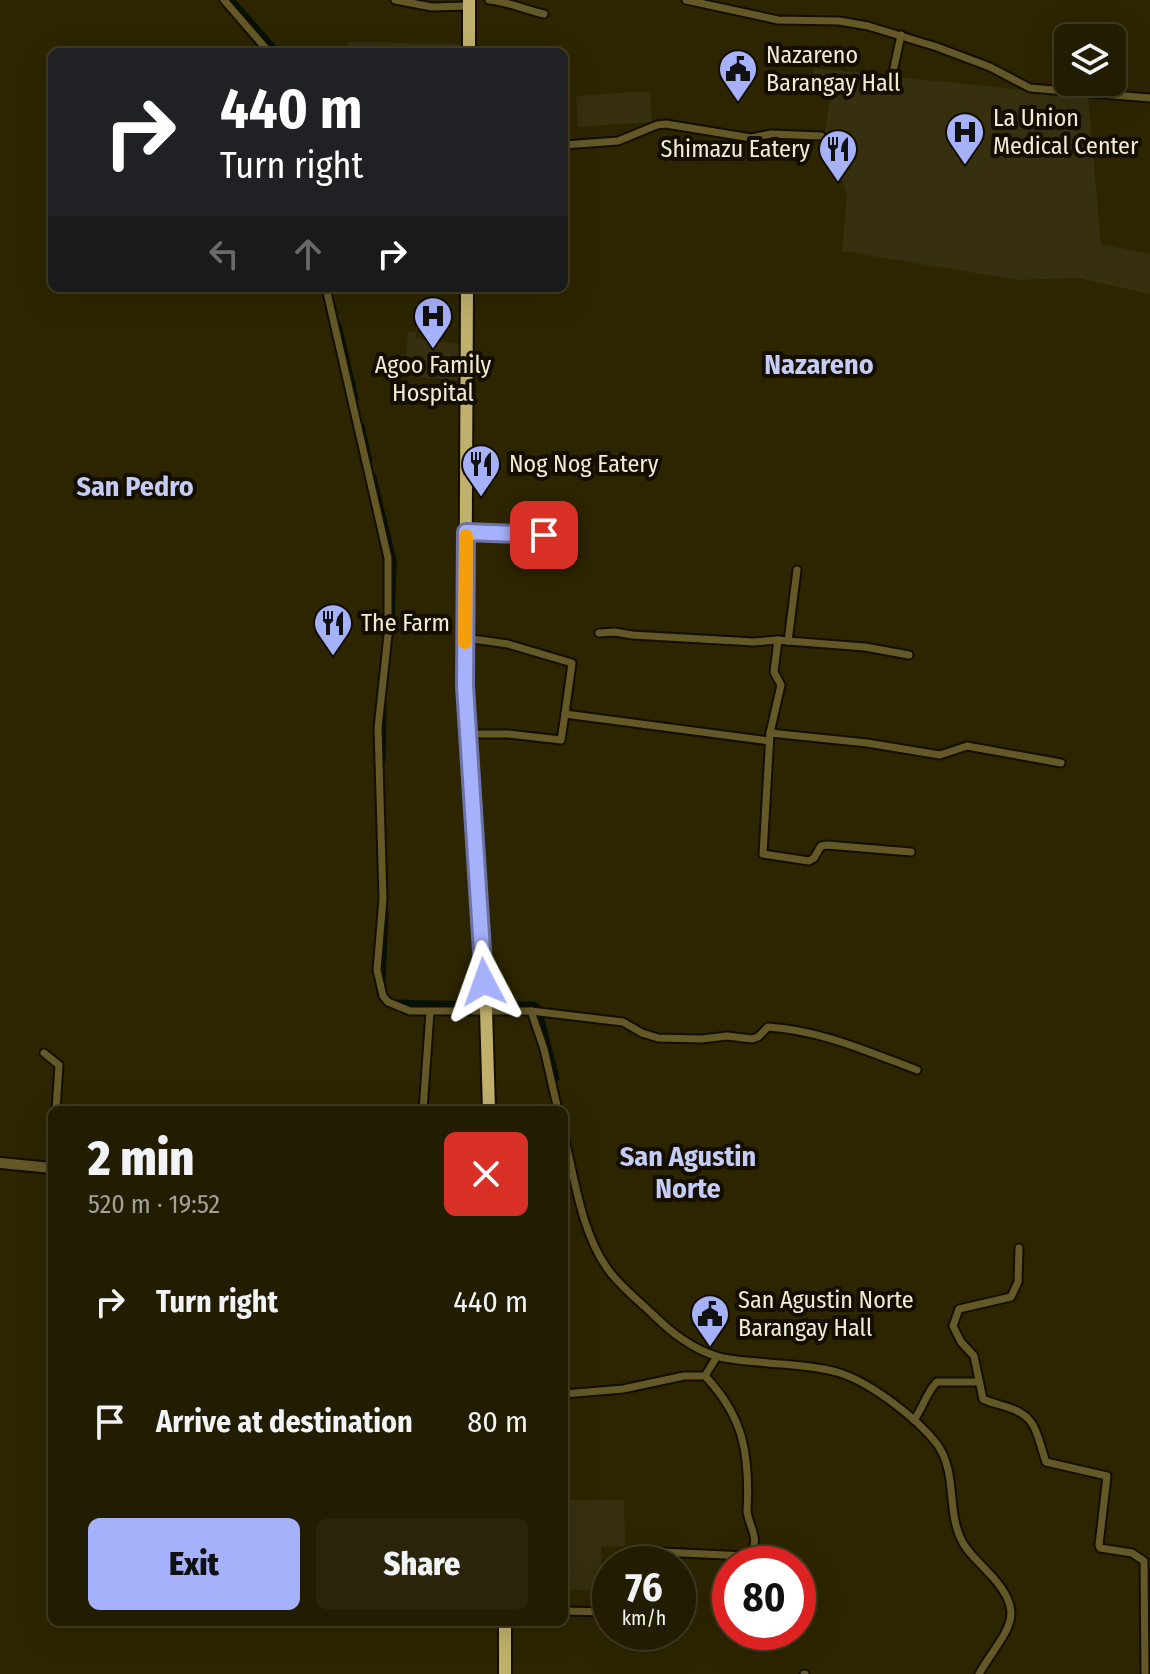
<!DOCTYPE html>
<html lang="en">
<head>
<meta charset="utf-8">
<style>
	:root { --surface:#221c00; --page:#2a250a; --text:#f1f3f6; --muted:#a2a199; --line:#3f3a22; --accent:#a6b1fc }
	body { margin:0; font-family:"Fira Sans Condensed",sans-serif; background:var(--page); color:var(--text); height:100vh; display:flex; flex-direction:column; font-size:30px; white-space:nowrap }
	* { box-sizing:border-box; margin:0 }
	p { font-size:26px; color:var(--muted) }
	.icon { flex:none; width:44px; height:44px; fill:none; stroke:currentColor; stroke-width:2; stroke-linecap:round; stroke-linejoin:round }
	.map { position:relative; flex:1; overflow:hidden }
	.drawer { position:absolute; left:48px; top:1106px; width:520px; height:520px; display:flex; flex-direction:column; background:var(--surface); border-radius:12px; box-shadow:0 8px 32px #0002,0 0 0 2px var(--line) }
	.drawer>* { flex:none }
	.guide { position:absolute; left:48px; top:48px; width:520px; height:244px; border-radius:12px; box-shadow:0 8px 32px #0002,0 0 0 2px var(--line); background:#202124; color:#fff; overflow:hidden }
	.buttons { position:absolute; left:1054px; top:24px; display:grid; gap:16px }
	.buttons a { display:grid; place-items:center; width:72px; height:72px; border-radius:12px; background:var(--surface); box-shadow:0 8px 32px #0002,0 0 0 2px var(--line); font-size:40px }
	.speed { position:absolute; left:592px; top:1546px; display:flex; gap:16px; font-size:40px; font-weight:700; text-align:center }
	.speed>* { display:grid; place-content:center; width:104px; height:104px; border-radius:50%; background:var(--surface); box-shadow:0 8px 32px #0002,0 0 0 2px var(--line); line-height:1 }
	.speed small { font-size:20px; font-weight:400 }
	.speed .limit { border:12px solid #d22; background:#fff; color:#111 }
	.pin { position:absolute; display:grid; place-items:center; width:68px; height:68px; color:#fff; margin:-34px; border-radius:16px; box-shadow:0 4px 12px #0006 }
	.me { position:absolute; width:88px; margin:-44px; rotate:356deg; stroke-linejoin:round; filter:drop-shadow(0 0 6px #0008) }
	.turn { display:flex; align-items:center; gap:28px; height:168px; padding:0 40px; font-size:36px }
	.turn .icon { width:104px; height:104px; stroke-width:2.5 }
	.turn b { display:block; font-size:56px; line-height:68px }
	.lanes { display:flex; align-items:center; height:76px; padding:0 40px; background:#0003; justify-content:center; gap:40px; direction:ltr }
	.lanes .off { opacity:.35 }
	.round { display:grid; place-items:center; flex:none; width:84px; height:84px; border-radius:12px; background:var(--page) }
	.headline { display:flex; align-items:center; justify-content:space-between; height:136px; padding:0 40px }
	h1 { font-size:48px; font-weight:800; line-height:60px }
	.button { display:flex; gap:16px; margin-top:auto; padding:16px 40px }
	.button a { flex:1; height:92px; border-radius:12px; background:var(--accent); color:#111; font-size:32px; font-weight:800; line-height:92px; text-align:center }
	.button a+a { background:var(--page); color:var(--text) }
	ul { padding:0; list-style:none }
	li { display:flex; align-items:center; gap:24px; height:120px; padding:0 40px }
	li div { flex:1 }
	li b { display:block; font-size:30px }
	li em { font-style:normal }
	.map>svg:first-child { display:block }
	.built { fill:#363010 }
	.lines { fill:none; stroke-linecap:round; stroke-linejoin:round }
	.canal { stroke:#041209; stroke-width:7 }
	.street-casing { stroke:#130e00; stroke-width:11 }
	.secondary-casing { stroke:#130e00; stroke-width:14 }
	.highway-casing { stroke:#130e00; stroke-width:16 }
	.street { stroke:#635826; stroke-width:7 }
	.secondary { stroke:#635826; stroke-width:10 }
	.highway { stroke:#bfb06c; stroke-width:12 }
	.route-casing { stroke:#6c73a4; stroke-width:20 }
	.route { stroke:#a6b1fc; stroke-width:14 }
	.slow { stroke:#f59e0b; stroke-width:14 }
	.labels { text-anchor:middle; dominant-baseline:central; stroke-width:8; stroke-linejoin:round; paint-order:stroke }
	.poi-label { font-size:24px; fill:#f1ecd2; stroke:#130e00; text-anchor:start }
	.quarter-label { font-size:28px; font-weight:bold; fill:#c5ccf7; stroke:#130e00 }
</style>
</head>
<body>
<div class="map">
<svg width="1150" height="1674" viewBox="0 0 1150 1674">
	<rect width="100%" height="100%" fill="#2d2500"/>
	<!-- built -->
	<g class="built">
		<polygon points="348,42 459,44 459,52 348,52"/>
		<polygon points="814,68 1088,97 1101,244 1150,254 1150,294 1077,278 1018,280 842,251 847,194 825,132 832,82 813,78"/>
		<polygon points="650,91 652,122 578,127 576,96"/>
		<polygon points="408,332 416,332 416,338 461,344 458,380 411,377 412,358 406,357"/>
		<polygon points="564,1500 624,1500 625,1546 601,1547 602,1589 564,1591"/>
	</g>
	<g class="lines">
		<!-- canal -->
		<g class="canal">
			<polyline points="231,0 277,52"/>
			<polyline points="338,325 355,398"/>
			<polyline points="361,426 369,461"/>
			<polyline points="373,477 393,561 391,626"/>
			<polyline points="382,761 383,710"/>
			<polyline points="382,981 385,913"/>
			<polyline points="397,1003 474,1005"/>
			<polyline points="498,1005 534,1005 538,1008"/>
			<polyline points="540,1016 556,1078"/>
		</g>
		<!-- street casing -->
		<g class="street-casing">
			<g id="street">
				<polyline points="224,0 269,52"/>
				<polyline points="395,0 432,7 469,6"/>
				<path d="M489,0c21,2 36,10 55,14"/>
				<polyline points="686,0 778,20 839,21 868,26 937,47 990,67 1030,88 1150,98"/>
				<polyline points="890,86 901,35"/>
				<polyline points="564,145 618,141 657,125 666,124 751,138 771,134 821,136"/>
				<polyline points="326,288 388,558 388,635 378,728 383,899 377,970 383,996 388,1002 410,1011 531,1011 544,1049 558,1110"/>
				<polyline points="466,532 544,535"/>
				<polyline points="797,570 788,641 778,640 774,672 781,685 770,733 763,854 809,861 814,858 821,846 827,845 911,852"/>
				<polyline points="599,633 615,632 632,635 754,642 778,640"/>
				<polyline points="465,638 508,644 572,663 565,714 769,741"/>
				<polyline points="788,641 865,647 909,655"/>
				<polyline points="770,733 867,743 940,755 967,746 1061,763"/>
				<polyline points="467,734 508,734 561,740 565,714"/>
				<path d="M531,1011l92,11 19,11 16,5 44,1 25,-3 25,3 6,-2 10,-10c52,3 101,25 149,43"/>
				<polyline points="44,1053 59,1065 56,1110"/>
				<polyline points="423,1110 430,1012"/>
				<path d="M564,1136c11,43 17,95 43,132 10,15 25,27 38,39 12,11 23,23 37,32 32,22 49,20 86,24 22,2 50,3 72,10 31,10 77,45 97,71 20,28 10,63 23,93 5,13 17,23 26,33 46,46 19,59 -7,104"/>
				<path d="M1019,1248l-1,34 -7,15 -52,12 -6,17 8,16 13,14 9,43c8,4 16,5 24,8 32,10 29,28 39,55l61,14 -8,69 1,3 32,5 12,8 1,113"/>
				<polyline points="564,1394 623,1389 684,1376 705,1376 716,1358"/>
				<path d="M914,1420c9,-12 13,-29 23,-38h42"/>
				<path d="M652,1564l1,-10 8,-2 86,4c16,-14 2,-28 0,-45 3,-56 -3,-94 -42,-135"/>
				<polyline points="564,1611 610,1612"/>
				<polyline points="804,1674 805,1674"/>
			</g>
		</g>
		<!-- secondary casing -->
		<g class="secondary-casing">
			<polyline id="secondary" points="0,1163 52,1168"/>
		</g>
		<!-- highway casing -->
		<g class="highway-casing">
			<g id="highway">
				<polyline points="469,0 469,52"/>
				<polyline points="467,288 465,686 486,1010 489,1110"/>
				<polyline points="505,1622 505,1674"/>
			</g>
		</g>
		<!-- street -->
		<use href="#street" class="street"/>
		<!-- secondary -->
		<use href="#secondary" class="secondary"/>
		<!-- highway -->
		<use href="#highway" class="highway"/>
	</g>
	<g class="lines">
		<!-- route casing -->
		<g class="route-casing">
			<polyline id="route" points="484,982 465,686 466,532 544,535"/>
		</g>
		<!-- route -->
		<use href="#route" class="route"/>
		<!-- slow -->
		<polyline class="slow" points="465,642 466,536"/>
	</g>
	<!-- icons -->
	<defs>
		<g id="civic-pin" transform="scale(2)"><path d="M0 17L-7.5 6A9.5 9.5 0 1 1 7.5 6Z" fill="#a6b1fc" stroke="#130e00"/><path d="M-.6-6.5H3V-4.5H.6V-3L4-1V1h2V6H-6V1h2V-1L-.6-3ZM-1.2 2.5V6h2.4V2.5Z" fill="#111"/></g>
		<g id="hospital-pin" transform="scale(2)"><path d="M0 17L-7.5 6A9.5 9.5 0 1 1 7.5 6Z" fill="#a6b1fc" stroke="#130e00"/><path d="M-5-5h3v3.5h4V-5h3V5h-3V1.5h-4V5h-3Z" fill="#111"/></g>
		<g id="restaurant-pin" transform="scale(2)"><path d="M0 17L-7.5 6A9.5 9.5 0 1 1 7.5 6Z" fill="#a6b1fc" stroke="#130e00"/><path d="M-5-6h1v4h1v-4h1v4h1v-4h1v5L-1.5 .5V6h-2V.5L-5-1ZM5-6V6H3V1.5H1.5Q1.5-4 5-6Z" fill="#111"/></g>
	</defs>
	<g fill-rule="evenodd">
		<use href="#civic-pin" x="738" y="69"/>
		<use href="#hospital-pin" x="965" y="132"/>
		<use href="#restaurant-pin" x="838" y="149"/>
		<use href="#hospital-pin" x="433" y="316"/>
		<use href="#restaurant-pin" x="481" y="464"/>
		<use href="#restaurant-pin" x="333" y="623"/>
		<use href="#civic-pin" x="710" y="1314"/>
	</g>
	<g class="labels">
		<!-- poi labels -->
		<g class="poi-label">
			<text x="766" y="55">Nazareno<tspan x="766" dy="28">Barangay Hall</tspan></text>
			<text x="993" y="118">La Union<tspan x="993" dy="28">Medical Center</tspan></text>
			<text x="810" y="149" text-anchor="end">Shimazu Eatery</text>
			<text x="433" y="365" text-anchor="middle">Agoo Family<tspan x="433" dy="28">Hospital</tspan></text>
			<text x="509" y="464">Nog Nog Eatery</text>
			<text x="361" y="623">The Farm</text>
			<text x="738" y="1300">San Agustin Norte<tspan x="738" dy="28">Barangay Hall</tspan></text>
		</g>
		<!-- quarter labels -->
		<g class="quarter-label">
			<text x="819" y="364">Nazareno</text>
			<text x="135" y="486">San Pedro</text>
			<text x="688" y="1156">San Agustin<tspan x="688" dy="32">Norte</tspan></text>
		</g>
	</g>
</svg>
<div class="buttons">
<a><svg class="icon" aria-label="layers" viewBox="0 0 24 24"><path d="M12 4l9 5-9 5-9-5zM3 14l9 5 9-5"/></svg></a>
</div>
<div class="speed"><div>76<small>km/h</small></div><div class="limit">80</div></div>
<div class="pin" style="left:544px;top:535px;background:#d93025"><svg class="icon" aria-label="arrive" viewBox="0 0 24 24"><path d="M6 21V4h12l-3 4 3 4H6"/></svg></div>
<svg class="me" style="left:484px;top:982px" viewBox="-20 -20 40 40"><path d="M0-17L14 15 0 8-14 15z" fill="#a6b1fc" stroke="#fff" stroke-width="4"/></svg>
<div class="guide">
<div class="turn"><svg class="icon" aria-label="right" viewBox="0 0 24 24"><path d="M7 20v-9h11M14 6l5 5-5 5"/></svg><div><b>440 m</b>Turn right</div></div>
<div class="lanes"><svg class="icon off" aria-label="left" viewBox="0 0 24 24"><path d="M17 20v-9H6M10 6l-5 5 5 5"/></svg><svg class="icon off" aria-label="ahead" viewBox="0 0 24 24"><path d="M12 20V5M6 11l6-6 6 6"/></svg><svg class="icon" aria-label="right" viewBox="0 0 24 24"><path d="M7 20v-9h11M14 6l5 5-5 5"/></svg></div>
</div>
<section class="drawer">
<div class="headline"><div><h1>2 min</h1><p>520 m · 19:52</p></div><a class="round" style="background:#d93025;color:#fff"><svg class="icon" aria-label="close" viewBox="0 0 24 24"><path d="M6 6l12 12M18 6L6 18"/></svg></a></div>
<ul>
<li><svg class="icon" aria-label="right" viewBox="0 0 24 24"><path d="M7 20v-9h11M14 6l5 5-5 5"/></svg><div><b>Turn right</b></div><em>440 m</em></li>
<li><svg class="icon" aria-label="arrive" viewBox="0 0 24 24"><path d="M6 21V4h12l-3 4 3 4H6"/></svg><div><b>Arrive at destination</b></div><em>80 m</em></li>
</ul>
<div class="button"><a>Exit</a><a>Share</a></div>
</section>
</div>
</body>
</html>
